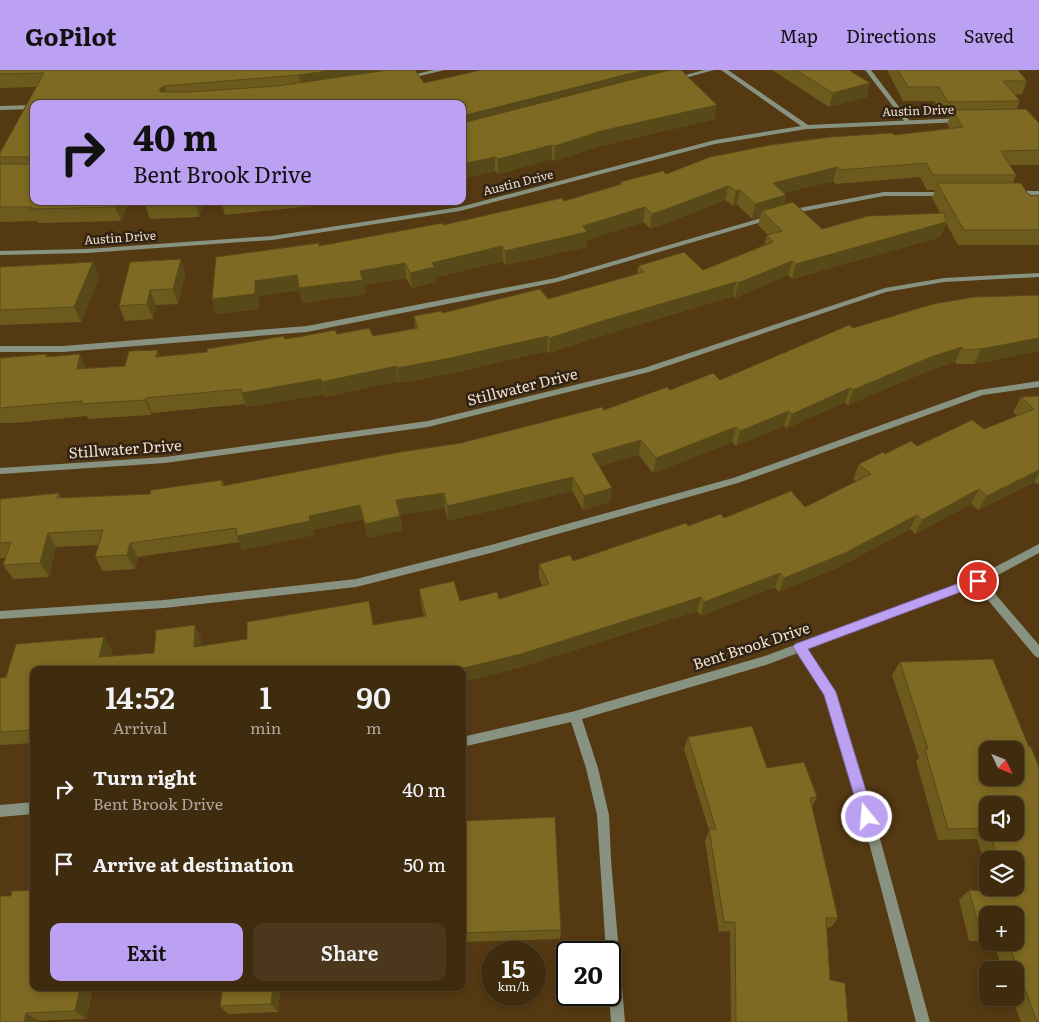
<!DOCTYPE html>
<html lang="en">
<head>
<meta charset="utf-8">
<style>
	:root { --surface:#3f2b0e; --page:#4a371c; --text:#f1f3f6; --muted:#ada79e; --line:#58472e; --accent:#bca0f2 }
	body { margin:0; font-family:Literata,serif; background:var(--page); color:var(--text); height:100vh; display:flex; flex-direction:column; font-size:19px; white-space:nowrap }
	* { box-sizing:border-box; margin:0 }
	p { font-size:16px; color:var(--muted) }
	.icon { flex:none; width:28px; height:28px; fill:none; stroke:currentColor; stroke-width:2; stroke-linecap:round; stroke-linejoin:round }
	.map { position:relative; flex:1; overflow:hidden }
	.sheet { position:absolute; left:30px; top:596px; width:436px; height:325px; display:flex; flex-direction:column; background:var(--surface); border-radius:10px; box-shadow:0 2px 8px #0003,0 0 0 1px var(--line) }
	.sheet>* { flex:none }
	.top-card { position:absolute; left:30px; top:30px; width:436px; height:105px; border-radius:10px; box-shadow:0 2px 8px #0003,0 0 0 1px var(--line); background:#bca0f2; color:#111; overflow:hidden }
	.needle { width:32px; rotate:133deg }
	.tools { position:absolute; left:979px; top:671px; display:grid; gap:10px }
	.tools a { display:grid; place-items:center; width:45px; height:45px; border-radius:10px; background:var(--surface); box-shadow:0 2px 8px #0003,0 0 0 1px var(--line); font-size:25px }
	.speed { position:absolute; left:481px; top:871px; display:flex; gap:10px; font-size:25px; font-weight:700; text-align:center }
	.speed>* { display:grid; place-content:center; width:65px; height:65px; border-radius:50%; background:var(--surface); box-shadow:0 2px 8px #0003,0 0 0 1px var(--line); line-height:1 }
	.speed small { font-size:12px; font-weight:400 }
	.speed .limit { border:2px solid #111; border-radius:8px; background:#fff; color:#111 }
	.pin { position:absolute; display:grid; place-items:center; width:42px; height:42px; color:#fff; margin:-21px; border:2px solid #fff; border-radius:50%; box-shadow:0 1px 5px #0007 }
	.me { position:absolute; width:55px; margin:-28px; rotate:343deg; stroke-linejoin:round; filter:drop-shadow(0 0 4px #0008) }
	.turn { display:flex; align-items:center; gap:18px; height:105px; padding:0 20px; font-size:22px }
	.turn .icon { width:65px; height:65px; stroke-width:2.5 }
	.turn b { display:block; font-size:35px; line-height:42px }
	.eta { display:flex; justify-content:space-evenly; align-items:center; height:85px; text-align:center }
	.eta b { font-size:30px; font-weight:600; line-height:35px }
	.primary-button { display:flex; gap:10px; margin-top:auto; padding:10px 20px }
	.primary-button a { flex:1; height:58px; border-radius:10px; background:var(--accent); color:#111; font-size:20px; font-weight:600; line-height:58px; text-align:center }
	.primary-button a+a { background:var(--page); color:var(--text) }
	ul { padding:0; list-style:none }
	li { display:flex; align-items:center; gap:15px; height:75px; padding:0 20px }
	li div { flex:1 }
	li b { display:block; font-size:19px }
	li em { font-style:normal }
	header { display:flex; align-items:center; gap:30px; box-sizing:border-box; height:70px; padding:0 25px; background:var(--accent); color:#111 }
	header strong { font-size:24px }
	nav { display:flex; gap:28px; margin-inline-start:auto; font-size:18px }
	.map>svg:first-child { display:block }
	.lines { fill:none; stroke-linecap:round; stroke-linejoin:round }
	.service { fill:#879280; fill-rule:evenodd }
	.minor { fill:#879280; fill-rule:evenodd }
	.wall { fill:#6c5b1d; fill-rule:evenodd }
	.shaded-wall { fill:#584a18 }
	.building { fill:#7e6a22; stroke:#584a18; fill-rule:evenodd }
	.route { fill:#bca0f2; stroke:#7a689d }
	.labels { text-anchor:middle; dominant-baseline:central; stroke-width:5; stroke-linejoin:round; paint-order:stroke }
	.far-street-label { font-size:12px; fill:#f0e0cc; stroke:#302313 }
	.street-label { font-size:15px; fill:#f0e0cc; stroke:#302313 }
</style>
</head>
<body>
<header>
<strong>GoPilot</strong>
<nav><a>Map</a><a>Directions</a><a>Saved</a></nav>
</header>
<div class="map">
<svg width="1039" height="952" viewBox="0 0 1039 952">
	<rect width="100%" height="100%" fill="#543913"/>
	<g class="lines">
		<!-- service -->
		<g class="service">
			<polygon points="704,0 714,0 674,11 671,9"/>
			<polygon points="865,0 871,0 909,50 909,52 905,52"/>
			<polygon points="1039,121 1039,125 1015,125 1012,123 1015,121"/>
			<polygon points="884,122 946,122 949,124 946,126 884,126 789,144 785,142 789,140"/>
			<polygon points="768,146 775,148 557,212 307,262 63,282 0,282 0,276 63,276 307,256 556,208"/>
			<polygon points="1039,311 1039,317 983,325 738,413 487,484 356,517 164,538 0,549 0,541 164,530 356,509 487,476 733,408 979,320"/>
			<polygon points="799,572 803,574 835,622 879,765 930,952 916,952 867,765 824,624 794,577 795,574"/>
		</g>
		<!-- minor -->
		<g class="minor">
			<polygon points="433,0 445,0 407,9 404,7"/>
			<polygon points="721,0 728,0 808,55 961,48 964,50 961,52 807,59 715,74 460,141 272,170 87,183 0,185 0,181 87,179 272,166 460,137 715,70 801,56"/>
			<polygon points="34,35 34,39 0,40 0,36"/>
			<polygon points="1039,203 1039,207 944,212 886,222 649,302 428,357 165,393 0,404 0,398 165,387 428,351 644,298 885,218 944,208"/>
			<polygon points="1039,474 1039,483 985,512 1039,575 1039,588 1035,586 976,516 766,595 582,649 598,698 609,745 611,790 625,952 611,952 609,925 610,882 606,882 597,745 586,698 571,652 462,677 462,667 575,641 765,586 974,508"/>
			<polygon points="34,732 34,744 0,747 0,735"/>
		</g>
	</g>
	<!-- wall -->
	<g class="wall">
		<polygon points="0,0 415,0 424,13 715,49 600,76 554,91 552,89 498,104 495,101 462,109 462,34 34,34 34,131 129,131 121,151 38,153 37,151 0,152 0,94 1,94 0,91 0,83 36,17 0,18"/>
		<polygon points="772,0 849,0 867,27 829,37"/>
		<path d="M887,0h131l9,11 -5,13 -8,1 6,6 -3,8 22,14v42h-29l6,10 -3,8 15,11 4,2 7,-1v50h-81l-12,-22 -6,14 -148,42 -4,-4 -53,23 -2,-2 -135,41 -49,16 -2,-2 -95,22 -53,10 -1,-2 -73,16 -1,-3 -78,13 -1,-3 -93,9 -1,2 -63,4 -1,-3 -71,7h-16v-65l47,-4 1,3 39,11 38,-2 36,-10 46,-4 77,-13 53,-5 36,2 42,-7 -1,-13 28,-3 106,-14 89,-25 1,-8 65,4 61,-25 3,-10h1l-10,-10 2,-8 -8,2 -15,-15 -4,2 -8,-6 -66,26 -9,2 -7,-6 -56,18 -1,7 -80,18 -3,-4 -67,16v5l-24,6 -6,-10 -42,7 1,9 -63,9 -3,-13 -40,6v13l-43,5 -4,-15 107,-53 124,-21 121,-24 56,-17v-2l274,-47 56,-6 -3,-5 3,-8h-7l-9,-15h-31zM920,107l7,13h8l-3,8 9,16 -119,15 -38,-25 2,-9 -2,-2 49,-12 3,3z"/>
		<polygon points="146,131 203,131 199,147 150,149 145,135"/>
		<polygon points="221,131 338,131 312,136 225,145"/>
		<polygon points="181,189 185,204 178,234 156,235 153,249 125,251 119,236"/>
		<polygon points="93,192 99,207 81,252 0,255 0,197"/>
		<polygon points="1039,225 1039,281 974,294 957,294 955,292 925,302 848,335 845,332 787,358 784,356 736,376 732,372 653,403 639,385 599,396 611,432 583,440 572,421 448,451 445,438 400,444 402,460 368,468 363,449 313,460 314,465 242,480 240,472 138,487 135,499 103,501 95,487 98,475 56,477 49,507 13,509 3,495 6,488 0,488 0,429 59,423 61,428 150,424 222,410 225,416 461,373 604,340 670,320 720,310 853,258"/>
		<polygon points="1039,326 1039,414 1037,414 1034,412 978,440 971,434 915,464 910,459 839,497 779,522 775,517 701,546 697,541 521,597 462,612 462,600 34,600 34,673 0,675 0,608 6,607 16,574 104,567 112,580 111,586 154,583 156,560 195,555 201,568 201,576 247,569 247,552 369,531 374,555 424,547 421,533 419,519 454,511 460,531 497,522 499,529 542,516 539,508 539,494 570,485 573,491 686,453 688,456 721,444 724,448 791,421 805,437 856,411 853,409 859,394 883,382 885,384 911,371 917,376 972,350 984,359 1017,346 1013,342 1021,327"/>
		<path d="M993,589l46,363h-18l-9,-24h3v-28h-12l-10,-28h22l-27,-27v26h-19l-10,-41 10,-10 23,1 -1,-3h24v-28h-27v14l-11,-35 -39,1 -22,-79 3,-3 -27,-83 8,-13zM988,735l27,27h-27z"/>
		<polygon points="688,667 767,698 817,727 812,737 838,848 831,857 827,858 830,910 848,952 731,952 730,861 719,862 705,771 709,760 684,679"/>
		<polygon points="462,751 561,860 560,869 462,872"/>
		<polygon points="11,826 34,918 93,918 86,949 0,952"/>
		<polygon points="280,918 278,942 228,944 220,936"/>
	</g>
	<!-- shaded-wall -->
	<g class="shaded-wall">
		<polygon points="334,0 409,0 301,19 299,5"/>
		<polygon points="644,0 672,0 462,60 462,46"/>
		<polygon points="870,13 867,27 829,37 833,23"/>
		<polygon points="164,16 168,30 159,20"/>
		<polygon points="717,35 715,49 600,76 554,91 555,76 601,61"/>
		<polygon points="552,75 552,89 498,104 498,89"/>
		<polygon points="495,87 495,101 462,109 462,94"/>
		<polygon points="837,97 833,111 770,127 773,113"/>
		<polygon points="728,116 725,130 659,156 650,158 652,144"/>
		<polygon points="740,120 737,134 733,136 736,121"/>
		<polygon points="786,125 783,140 762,141 760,147 752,149 755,134"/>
		<polygon points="118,131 129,131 121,151 115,137"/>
		<polygon points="195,131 203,131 199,147 195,132"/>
		<polygon points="311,131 338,131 312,136"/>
		<polygon points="645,137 643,152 587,170 586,177 506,195 505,181"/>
		<polygon points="946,152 940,167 792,209 796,194"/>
		<polygon points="502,176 503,191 436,207 436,212 412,218 410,203 432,193"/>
		<polygon points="181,189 185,204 178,234 173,219"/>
		<polygon points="792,191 788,205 735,228 738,213"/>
		<polygon points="93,192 99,207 81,252 74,237"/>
		<polygon points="405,193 406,208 364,215 365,224 302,233 299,220 259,226 259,239 216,244 212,229 255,211 297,205 360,201"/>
		<polygon points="736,212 733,226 598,267 549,283 550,268 599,252"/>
		<polygon points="150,220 156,235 153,249 147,234"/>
		<polygon points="548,266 547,281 452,303 399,313 397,298"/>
		<polygon points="1039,268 1039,281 974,294 981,279"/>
		<polygon points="962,277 955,292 925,302 848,335 853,320 931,287"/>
		<polygon points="158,280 164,294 156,287"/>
		<polygon points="80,284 87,299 77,299"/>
		<polygon points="396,296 398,311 325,327 322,312"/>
		<polygon points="321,309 324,324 246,337 242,323"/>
		<polygon points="850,318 845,332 787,358 792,344"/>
		<polygon points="146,328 152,343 151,345 145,330"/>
		<polygon points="789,341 784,356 736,376 740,361"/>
		<polygon points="736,357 732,372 653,403 656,388"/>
		<polygon points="641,370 639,385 590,399 592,384"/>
		<polygon points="1039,400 1039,404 1034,412 978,440 987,426"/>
		<polygon points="573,407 572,421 448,451 447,436"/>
		<polygon points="612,418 611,432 583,440 584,426"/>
		<polygon points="979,419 971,434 915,464 922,450"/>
		<polygon points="444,423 445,438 398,445 396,430"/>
		<polygon points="360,435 363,449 313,460 314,465 242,480 237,466 309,446"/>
		<polygon points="917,445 910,459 839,497 779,522 784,508"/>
		<polygon points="400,446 402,460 368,468 365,454"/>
		<polygon points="48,463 56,477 49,507 40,493"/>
		<polygon points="130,473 138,487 135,499 127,485"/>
		<polygon points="780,503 775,517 701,546 704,532"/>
		<polygon points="701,527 697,541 521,597 462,612 462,600 456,600"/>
		<polygon points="369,531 372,544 376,569 373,555"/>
		<polygon points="195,555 201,568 200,591 194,577"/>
		<polygon points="104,567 112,580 108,600 99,587"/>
		<polygon points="31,657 34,661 34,664 30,660"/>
		<polygon points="80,918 93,918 86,949 75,941"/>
		<polygon points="273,918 280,918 278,942 271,934"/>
		<polygon points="26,943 39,951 39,952 24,952"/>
	</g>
	<!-- building -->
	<g class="building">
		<polygon points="0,0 334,0 299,5 164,16 159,20 161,22 190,22 277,16 388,0 415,0 424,13 481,0 644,0 462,46 462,34 34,34 34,131 118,131 115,137 31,139 32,137 0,137 0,94 28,94 30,93 28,87 0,87 0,83 44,3 0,4"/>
		<polygon points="670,0 681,0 717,35 601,61 555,76 552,75 498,89 495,87 462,94 462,53"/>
		<polygon points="796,0 849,0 870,13 833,23"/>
		<polygon points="898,0 1018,0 1027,11 1003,11 1020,31 948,32 939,17 908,17"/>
		<polygon points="1026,39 1039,53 1039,80 1001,81 1016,105 933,105 926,93 840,100 837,97 773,113 786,125 755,134 740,120 736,121 728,116 661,141 652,144 645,137 583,156 587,162 505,181 502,176 432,193 435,197 410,203 405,193 360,201 363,210 299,218 297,205 255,211 255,224 212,229 216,187 319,173 319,176 442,153 443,155 562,128 564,131 622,114 620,112 663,101 666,104 710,87 770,75 830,67 892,63 894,65 963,57 952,40"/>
		<polygon points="937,113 1021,113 1028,124 1032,126 1039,125 1039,160 964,160"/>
		<polygon points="146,131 195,131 195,132 145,135"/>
		<polygon points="793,132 822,159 868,146 944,143 946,152 796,194 792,191 738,213 736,212 599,252 550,268 548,266 451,288 397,298 396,296 322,312 321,309 242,323 241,319 146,328 145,330 81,334 82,331 0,338 0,288 47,284 46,287 80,284 77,299 125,296 129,281 158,280 156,287 207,282 207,279 284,266 284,269 298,267 335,260 337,264 369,258 373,266 418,258 414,246 441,241 442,243 540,219 548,229 644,202 638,196 684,182 703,200 773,172 767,165 782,161 762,141"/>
		<polygon points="181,189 173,219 150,220 147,234 119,236 130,192"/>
		<polygon points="93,192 74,237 0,240 0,197"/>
		<polygon points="1039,225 1039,268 981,279 964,280 962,277 931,287 853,320 850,318 792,344 789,341 740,361 736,357 656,388 641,370 592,384 612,418 584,426 573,407 447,436 444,423 396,430 400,446 365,454 360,435 309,446 310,451 237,466 236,458 130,473 127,485 95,487 103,460 48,463 40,493 3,495 11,472 0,473 0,429 59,423 57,428 150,424 151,420 222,410 222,416 400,382 461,373 602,337 604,340 667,317 670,320 713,303 720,310 849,255 853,258 933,234 974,227"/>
		<polygon points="1039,326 1039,400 987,426 979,419 922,450 917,445 845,483 784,508 780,503 704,532 701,527 521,584 456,600 34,600 34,657 31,657 30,660 0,662 0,608 6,607 16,574 104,567 99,587 154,583 156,560 195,555 194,577 247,569 247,552 369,531 373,555 426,546 419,519 454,511 460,531 497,522 499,529 549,514 539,494 570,485 573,491 686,453 688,456 721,444 724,448 791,421 805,437 871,404 859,394 883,382 885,384 911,371 917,376 972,350 984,359 1034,339 1021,327"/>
		<path d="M993,589l36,88h2l8,20v255h-2l-29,-80h7v-27h-27v17l-8,-1 -11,-41 38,2 -1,-4h9v-28h-17l-8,-28h25v-27h-27v23l-40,1 -23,-80h3l-28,-87zM988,680h27v28h-27z"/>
		<polygon points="752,656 767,698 804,692 817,727 810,728 838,848 826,848 830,910 845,913 848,952 736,952 735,852 724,852 709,759 716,759 688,667"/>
		<polygon points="555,747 561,860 462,863 462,751"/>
		<polygon points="34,820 34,918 80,918 75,941 26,943 24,952 0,952 0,826 11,826 12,821"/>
		<polygon points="223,918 273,918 271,934 220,936"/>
	</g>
	<!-- route -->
	<polygon class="route" points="978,506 984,511 982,514 808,579 836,622 874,747 872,752 867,754 862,752 824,625 793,577 795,574"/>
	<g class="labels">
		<!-- far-street labels -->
		<g class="far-street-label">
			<text transform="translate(918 40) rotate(-2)">Austin Drive</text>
			<text transform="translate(518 112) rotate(-14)">Austin Drive</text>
			<text transform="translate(120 167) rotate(-4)">Austin Drive</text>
		</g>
		<!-- street labels -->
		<g class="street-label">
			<text transform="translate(522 316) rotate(-14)">Stillwater Drive</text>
			<text transform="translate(125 378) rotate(-4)">Stillwater Drive</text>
			<text transform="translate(751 575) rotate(-18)">Bent Brook Drive</text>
		</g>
	</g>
</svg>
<div class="tools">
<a><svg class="needle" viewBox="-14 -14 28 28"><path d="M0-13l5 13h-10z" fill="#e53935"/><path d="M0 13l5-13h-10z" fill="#ada79e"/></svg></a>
<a><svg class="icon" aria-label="sound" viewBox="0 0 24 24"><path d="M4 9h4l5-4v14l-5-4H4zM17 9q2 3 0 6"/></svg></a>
<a><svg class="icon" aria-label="layers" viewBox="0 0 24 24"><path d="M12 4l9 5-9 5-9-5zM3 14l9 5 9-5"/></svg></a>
<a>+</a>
<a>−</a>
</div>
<div class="speed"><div>15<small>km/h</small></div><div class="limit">20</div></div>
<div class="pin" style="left:978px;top:511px;background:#d93025"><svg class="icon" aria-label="arrive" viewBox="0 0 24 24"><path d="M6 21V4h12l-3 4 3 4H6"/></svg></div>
<svg class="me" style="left:867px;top:747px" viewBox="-20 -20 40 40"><circle r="17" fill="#bca0f2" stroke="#fff" stroke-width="3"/><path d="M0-11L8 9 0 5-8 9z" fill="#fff"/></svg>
<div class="top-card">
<div class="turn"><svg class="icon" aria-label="right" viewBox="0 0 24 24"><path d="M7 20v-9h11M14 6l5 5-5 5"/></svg><div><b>40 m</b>Bent Brook Drive</div></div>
</div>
<section class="sheet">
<div class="eta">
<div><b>14:52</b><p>Arrival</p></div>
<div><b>1</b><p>min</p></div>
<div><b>90</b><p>m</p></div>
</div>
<ul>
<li><svg class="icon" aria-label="right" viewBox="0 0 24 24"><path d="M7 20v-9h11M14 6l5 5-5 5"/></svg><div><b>Turn right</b><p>Bent Brook Drive</p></div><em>40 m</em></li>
<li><svg class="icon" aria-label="arrive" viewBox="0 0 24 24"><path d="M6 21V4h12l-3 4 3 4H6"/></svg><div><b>Arrive at destination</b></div><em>50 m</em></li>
</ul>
<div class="primary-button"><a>Exit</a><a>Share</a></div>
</section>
</div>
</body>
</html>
